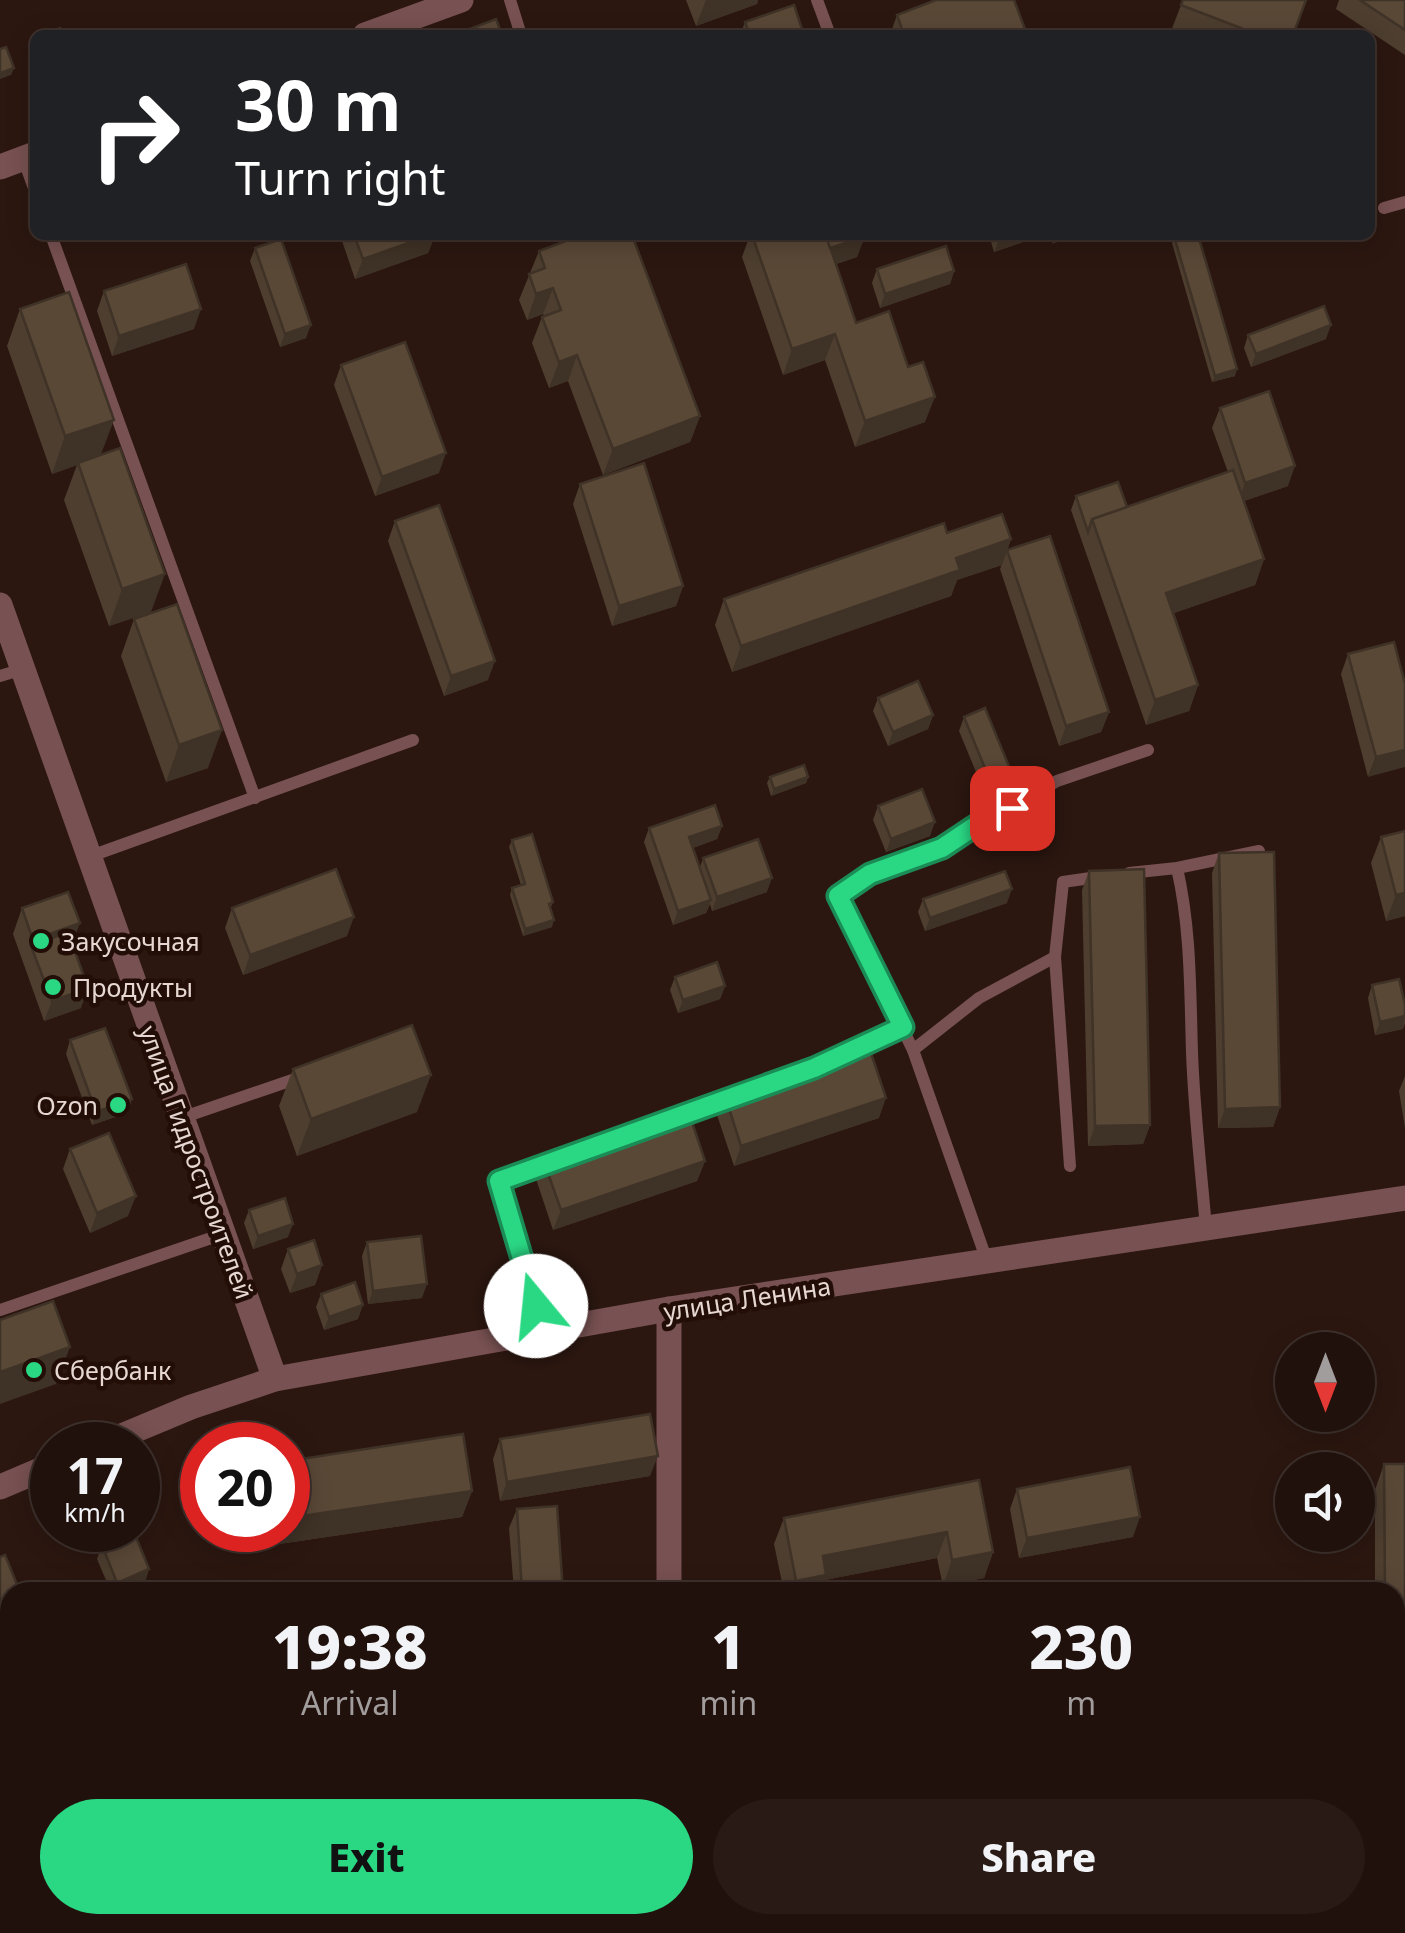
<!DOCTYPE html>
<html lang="en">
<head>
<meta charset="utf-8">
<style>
	:root { --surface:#21110c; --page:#291a15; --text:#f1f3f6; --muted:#a29d9d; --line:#3e312d; --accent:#2ad884 }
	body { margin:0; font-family:"Noto Sans",sans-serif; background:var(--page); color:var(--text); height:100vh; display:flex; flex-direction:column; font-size:38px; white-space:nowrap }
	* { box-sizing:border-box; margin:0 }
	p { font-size:32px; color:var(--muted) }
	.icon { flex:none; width:55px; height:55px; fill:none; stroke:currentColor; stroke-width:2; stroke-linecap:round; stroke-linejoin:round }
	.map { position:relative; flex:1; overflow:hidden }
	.sheet { position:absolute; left:0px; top:1582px; width:1405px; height:352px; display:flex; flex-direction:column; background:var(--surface); border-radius:30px 30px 0 0; box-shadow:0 5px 25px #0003,0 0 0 2px var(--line) }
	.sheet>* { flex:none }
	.guide { position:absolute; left:30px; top:30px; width:1345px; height:210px; border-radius:15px; box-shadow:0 5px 25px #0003,0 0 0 2px var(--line); background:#202124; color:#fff; overflow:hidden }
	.needle { width:65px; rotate:180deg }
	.fabs { position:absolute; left:1275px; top:1332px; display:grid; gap:20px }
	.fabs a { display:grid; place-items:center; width:100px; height:100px; border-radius:50%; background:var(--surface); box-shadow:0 5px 25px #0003,0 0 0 2px var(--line); font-size:50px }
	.speed { position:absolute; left:30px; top:1422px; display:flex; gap:20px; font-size:50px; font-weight:700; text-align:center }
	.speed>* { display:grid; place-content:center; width:130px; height:130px; border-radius:50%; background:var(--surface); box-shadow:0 5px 25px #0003,0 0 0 2px var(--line); line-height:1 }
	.speed small { font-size:25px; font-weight:400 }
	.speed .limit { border:15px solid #d22; background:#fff; color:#111 }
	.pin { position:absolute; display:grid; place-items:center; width:85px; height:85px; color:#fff; margin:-42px; border-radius:20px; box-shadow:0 5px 15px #0006 }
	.me { position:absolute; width:110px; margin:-55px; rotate:343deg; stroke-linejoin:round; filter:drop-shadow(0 0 8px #0008) }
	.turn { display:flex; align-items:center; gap:35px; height:210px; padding:0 40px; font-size:45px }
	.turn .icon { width:130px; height:130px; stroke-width:2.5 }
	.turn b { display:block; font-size:70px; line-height:85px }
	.eta { display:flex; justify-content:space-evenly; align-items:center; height:170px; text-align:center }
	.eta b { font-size:60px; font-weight:800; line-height:70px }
	.primary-button { display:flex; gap:20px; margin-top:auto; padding:20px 40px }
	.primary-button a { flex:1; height:115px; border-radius:60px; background:var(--accent); color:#111; font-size:40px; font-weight:800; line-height:115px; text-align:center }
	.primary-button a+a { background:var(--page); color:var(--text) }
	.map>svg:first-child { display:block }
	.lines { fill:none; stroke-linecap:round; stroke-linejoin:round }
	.lane { stroke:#785152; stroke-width:12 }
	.street { stroke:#785152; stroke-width:25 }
	.wall { fill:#4d3e2f }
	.shaded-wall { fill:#3f3226 }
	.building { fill:#5a4837; stroke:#3f3226; stroke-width:2.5 }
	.route-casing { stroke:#1b8c56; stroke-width:25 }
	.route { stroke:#2ad884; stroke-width:18 }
	.poi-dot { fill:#2ad884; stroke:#220e07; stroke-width:4 }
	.labels { text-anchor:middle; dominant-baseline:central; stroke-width:9; stroke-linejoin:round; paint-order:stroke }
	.poi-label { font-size:25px; fill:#e6d7d2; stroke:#220e07; text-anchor:start }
	.street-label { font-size:25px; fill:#e6d7d2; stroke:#220e07 }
</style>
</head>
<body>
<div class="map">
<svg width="1405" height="1933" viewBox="0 0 1405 1933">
	<rect width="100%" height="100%" fill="#2c1710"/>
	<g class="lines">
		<!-- lane -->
		<g class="lane">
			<polyline points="510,0 521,35"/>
			<polyline points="817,0 830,35"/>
			<polyline points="23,158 35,191"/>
			<polyline points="1384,208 1405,202"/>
			<polyline points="51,235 255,798"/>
			<polyline points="0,676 23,669"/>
			<polyline points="91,856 413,740"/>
			<path d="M1177,868c14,61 13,122 15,184 2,58 9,117 14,176"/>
			<polyline points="1129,873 1177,868 1259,851"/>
			<polyline points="913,1050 979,998 1055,957"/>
			<polyline points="820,1066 903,1027"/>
			<polyline points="674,1117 735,1096"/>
			<polyline points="181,1118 304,1076"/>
			<polyline points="1070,1166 1055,957 1063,882 1104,876"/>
			<polyline points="987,1261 913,1050 838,896 870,874 942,847 1057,781 1148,750"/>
			<polyline points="0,1310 223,1234"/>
			<polyline points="539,1332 536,1306 499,1181 556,1160"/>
		</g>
		<!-- street -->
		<g class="street">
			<polyline points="365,35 461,0"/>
			<polyline points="0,167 35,154"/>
			<polyline points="0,605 275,1379"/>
			<polyline points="669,1309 669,1592"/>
			<polyline points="100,1445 191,1407 275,1379 669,1309 1405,1198"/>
			<polyline points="0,1487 52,1465"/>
			<polyline points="314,1925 317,1933"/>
			<polyline points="670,1925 670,1933"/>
		</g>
	</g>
	<!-- wall -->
	<g class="wall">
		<polygon points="686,0 758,0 757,4 696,26"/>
		<polygon points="1183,0 1293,35 1181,35 1171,31"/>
		<polygon points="1339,0 1405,0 1405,55 1336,9"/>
		<polygon points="897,15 1025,29 1022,35 890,35"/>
		<polygon points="745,22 804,35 740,35"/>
		<polygon points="35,37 35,63 29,45 31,38"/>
		<polygon points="340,235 435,235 428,253 355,279"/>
		<polygon points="750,235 864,235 857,257 836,264 856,323 925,422 855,447 825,360 783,375 742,257"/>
		<polygon points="989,235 1044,235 994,252"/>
		<polygon points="1174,236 1235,376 1212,382 1172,243"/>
		<polygon points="255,248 306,338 280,347 250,261"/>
		<polygon points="539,251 700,416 690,442 603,475 568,381 549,388 532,343 542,317 544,316 543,314 527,320 519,300"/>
		<polygon points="877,269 954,271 950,284 880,308 872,283"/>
		<polygon points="104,291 194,329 112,356 97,311"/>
		<polygon points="20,309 101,455 151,612 109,626 64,500 77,465 52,474 7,346"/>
		<polygon points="1248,335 1326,339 1251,367 1244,348"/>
		<polygon points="341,365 439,473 375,496 334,385"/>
		<polygon points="1220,408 1288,486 1244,501 1264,559 1255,585 1174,613 1198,685 1189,711 1146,725 1071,510 1076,496 1127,507 1228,472 1212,428"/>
		<polygon points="580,484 683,586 676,606 612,626 573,504"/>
		<polygon points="395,521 488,680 444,696 388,541"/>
		<polygon points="947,533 1011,539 1002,565 957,580 951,596 732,672 715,625 724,599"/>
		<polygon points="1007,550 1109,712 1101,732 1059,746 1000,569"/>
		<polygon points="134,619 208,768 166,782 121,656"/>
		<polygon points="1348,654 1405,684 1368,777 1341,674"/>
		<polygon points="878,698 933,715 928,729 888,746 873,711"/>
		<polygon points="964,717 1017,786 1012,799 991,808 959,731"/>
		<polygon points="770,777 808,777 806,783 771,796 767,783"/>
		<polygon points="878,806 930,836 886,852 873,820"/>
		<polygon points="722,826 717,839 693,848 700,867 703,858 767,892 712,911 710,904 706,913 673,925 644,842 649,828"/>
		<polygon points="1405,831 1405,916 1386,921 1371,863 1381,837"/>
		<polygon points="512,840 553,902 550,909 552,927 523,936 510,895 512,888 521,885 509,847"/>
		<polygon points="1219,853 1280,1107 1273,1127 1218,1128 1212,873"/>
		<polygon points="1089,871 1150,1125 1143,1144 1088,1146 1082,890"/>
		<polygon points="923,899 1007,903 925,931 918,912"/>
		<polygon points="22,908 72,943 81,1008 44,1021 13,934"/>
		<polygon points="232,908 347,936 243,975 225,928"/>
		<polygon points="675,977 725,986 720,999 678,1013 670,990"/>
		<polygon points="1372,985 1405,1005 1405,1023 1403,1029 1375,1035 1368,998"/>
		<polygon points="70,1040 132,1099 127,1113 92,1125 66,1054"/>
		<polygon points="293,1069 417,1112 297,1156 279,1106"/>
		<polygon points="1405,1076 1405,1128 1399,1091"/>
		<polygon points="725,1096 879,1118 734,1166 717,1115"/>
		<polygon points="70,1149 128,1216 90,1233 63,1169"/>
		<polygon points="543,1159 705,1161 697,1181 553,1230 536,1179"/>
		<polygon points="249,1210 288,1237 253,1249 244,1223"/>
		<polygon points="367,1242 422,1298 368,1304 362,1256"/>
		<polygon points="288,1249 322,1265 315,1285 290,1293 281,1269"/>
		<polygon points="321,1294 358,1319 324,1330 316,1307"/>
		<polygon points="500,1439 650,1476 500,1501 493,1459"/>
		<polygon points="1384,1464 1405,1464 1405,1933 1377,1933 1377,1925 1395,1925 1395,1592 1375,1592 1375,1490"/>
		<polygon points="979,1480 993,1552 984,1578 943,1586 937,1558 825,1580 820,1592 784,1592 774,1544 784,1518"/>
		<polygon points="1017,1489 1133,1537 1019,1558 1010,1509"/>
		<polygon points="472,1491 462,1517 239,1550 236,1530 288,1530"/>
		<polygon points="517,1509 563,1592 514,1592 509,1528"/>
		<polygon points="102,1545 145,1583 120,1592 111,1592 97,1559"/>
		<polygon points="10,1840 10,1894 1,1897 0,1893 0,1844"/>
		<polygon points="244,1925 281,1925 284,1933 246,1933"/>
		<polygon points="413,1925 613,1925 610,1933 413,1933"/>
	</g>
	<!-- shaded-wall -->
	<g class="shaded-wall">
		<polygon points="706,0 758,0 757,4 696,26"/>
		<polygon points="1025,29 1022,35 1008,35"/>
		<polygon points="14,68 11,75 0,79 0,73"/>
		<polygon points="431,235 435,235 428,253 355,279 363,259"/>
		<polygon points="1001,235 1044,235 994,252"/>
		<polygon points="1055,235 1078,235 1052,244"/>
		<polygon points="865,237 857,257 819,270 826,250"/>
		<polygon points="954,271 950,284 880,308 885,294"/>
		<polygon points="553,288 543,314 527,320 536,294"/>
		<polygon points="201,309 194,329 112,356 119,336"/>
		<polygon points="311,325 306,338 280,347 285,334"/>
		<polygon points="1331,325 1326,339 1251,367 1256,354"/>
		<polygon points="835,334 825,360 783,375 792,349"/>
		<polygon points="577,355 568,381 549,388 559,362"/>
		<polygon points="1237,369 1235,376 1212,382 1215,376"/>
		<polygon points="935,397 925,422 855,447 865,421"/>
		<polygon points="700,416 690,442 603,475 613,449"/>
		<polygon points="114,420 100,457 52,474 65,436"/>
		<polygon points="446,453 439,473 375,496 382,477"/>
		<polygon points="1295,466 1288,486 1238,503 1245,483"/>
		<polygon points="1011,539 1002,565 957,580 951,596 732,672 741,646 956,558"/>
		<polygon points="1264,559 1255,585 1157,619 1166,593"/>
		<polygon points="165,574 151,612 109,626 122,589"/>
		<polygon points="683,586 676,606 612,626 619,606"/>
		<polygon points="495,661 488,680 444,696 451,676"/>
		<polygon points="1198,685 1189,711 1146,725 1155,700"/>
		<polygon points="1109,712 1101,732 1059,746 1066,726"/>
		<polygon points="933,715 928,729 888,746 893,732"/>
		<polygon points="222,730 208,768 166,782 179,745"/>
		<polygon points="1405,750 1405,767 1368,777 1376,757"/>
		<polygon points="808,777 806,783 771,796 774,789"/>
		<polygon points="1017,786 1012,799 991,808 996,795"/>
		<polygon points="935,822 930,836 886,852 891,839"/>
		<polygon points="722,826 717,839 685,851 689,837"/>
		<polygon points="772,878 767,892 712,911 717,897"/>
		<polygon points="1012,889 1007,903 925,931 930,918"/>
		<polygon points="1405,893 1405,916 1386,921 1396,895"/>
		<polygon points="711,900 706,913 673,925 678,911"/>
		<polygon points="354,917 347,936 243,975 250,955"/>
		<polygon points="554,920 552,927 523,936 525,929"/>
		<polygon points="80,923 70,949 31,946 33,940"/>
		<polygon points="725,986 720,999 678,1013 683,1000"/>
		<polygon points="88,988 81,1008 44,1021 52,1001"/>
		<polygon points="1405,1016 1403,1029 1375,1035 1380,1022"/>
		<polygon points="431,1075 417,1112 297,1156 311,1119"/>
		<polygon points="886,1098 879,1118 734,1166 741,1146"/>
		<polygon points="132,1099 127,1113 92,1125 96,1112"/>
		<polygon points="1280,1107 1273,1127 1218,1128 1225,1109"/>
		<polygon points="1150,1125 1143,1144 1088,1146 1095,1126"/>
		<polygon points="705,1161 697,1181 553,1230 561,1210"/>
		<polygon points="136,1196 128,1216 90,1233 97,1213"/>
		<polygon points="293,1224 288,1237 253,1249 258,1236"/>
		<polygon points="322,1265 315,1285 290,1293 297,1274"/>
		<polygon points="427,1284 422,1298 368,1304 373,1291"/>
		<polygon points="363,1305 358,1319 324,1330 329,1317"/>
		<polygon points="70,1347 56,1384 0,1404 0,1372"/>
		<polygon points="658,1456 650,1476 500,1501 507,1482"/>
		<polygon points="472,1491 462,1517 239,1550 246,1530 288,1530 288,1518"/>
		<polygon points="1140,1517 1133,1537 1019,1558 1027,1538"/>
		<polygon points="947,1532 937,1558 825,1580 820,1592 792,1592 796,1581 823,1556"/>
		<polygon points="993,1552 984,1578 943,1586 952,1560"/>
		<polygon points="149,1569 145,1583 120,1592 113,1592 117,1583"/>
		<polygon points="10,1598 10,1609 0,1613 0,1602"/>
		<polygon points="10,1882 10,1894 1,1897 6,1883"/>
		<polygon points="426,1925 613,1925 610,1933 423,1933"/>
	</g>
	<!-- building -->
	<g class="building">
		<polygon points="936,0 1014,0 1025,29 1008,35 904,35 897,15"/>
		<polygon points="1183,0 1306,0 1293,35 1259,35 1181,5"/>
		<polygon points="1360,0 1405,0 1405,30"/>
		<polygon points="794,5 804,35 750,35 745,22"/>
		<polygon points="496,19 502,35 454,35"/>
		<polygon points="60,28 62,35 40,35"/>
		<polygon points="6,47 14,68 0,73 0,49"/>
		<polygon points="354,235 431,235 363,259"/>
		<polygon points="582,235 632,235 700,416 613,449 577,355 559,362 542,317 561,310 553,288 536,294 529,274 545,268 539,251"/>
		<polygon points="752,235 826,235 856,323 889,311 908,367 923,362 935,397 865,421 835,334 792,349"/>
		<polygon points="826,235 864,235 865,237 830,248"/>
		<polygon points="1178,235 1198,235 1237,369 1215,376 1174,236"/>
		<polygon points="281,239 311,325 285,334 255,248"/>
		<polygon points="946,246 954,271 885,294 877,269"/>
		<polygon points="186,264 201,309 119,336 104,291"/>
		<polygon points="69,292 114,420 65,436 20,309"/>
		<polygon points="1324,306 1331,325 1256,354 1248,335"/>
		<polygon points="405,342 446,453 382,477 341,365"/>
		<polygon points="1269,391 1295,466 1245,483 1220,408"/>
		<polygon points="120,448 165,574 122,589 78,463"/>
		<polygon points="644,463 683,586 619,606 580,484"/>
		<polygon points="1233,470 1264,559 1166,593 1198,685 1155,700 1092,519"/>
		<polygon points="1118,482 1127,507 1092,519 1088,532 1076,496"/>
		<polygon points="439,505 495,661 451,676 395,521"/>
		<polygon points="1002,514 1011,539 956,558 960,570 741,646 724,599 944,523 947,533"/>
		<polygon points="1050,536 1109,712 1066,726 1007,550"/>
		<polygon points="177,604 222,730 179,745 134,619"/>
		<polygon points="1394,642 1405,684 1405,750 1376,757 1348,654"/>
		<polygon points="918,681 933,715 893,732 878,698"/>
		<polygon points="985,708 1017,786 996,795 964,717"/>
		<polygon points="804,765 808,777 774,789 770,777"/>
		<polygon points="922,789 935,822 891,839 878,806"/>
		<polygon points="715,805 722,826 689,837 711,900 678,911 649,828"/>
		<polygon points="1405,831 1405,893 1396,895 1381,837"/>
		<polygon points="532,834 553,902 549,904 554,920 525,929 512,888 525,884 512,840"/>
		<polygon points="758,839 772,878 717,897 703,858"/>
		<polygon points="1274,852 1280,1107 1225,1109 1219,853"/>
		<polygon points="336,869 354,917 250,955 232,908"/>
		<polygon points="1144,869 1150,1125 1095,1126 1089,871"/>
		<polygon points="1005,871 1012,889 930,918 923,899"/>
		<polygon points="68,892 80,923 33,940 22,908"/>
		<polygon points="68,932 88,988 52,1001 31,946"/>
		<polygon points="717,962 725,986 683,1000 675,977"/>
		<polygon points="1399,979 1405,1005 1405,1016 1380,1022 1372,985"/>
		<polygon points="412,1025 431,1075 311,1119 293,1069"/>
		<polygon points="105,1028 132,1099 96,1112 70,1040"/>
		<polygon points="869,1047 886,1098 741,1146 725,1096"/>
		<polygon points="688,1110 705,1161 561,1210 543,1159"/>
		<polygon points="109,1133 136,1196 97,1213 70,1149"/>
		<polygon points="285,1198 293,1224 258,1236 249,1210"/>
		<polygon points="421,1236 427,1284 373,1291 367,1242"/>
		<polygon points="314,1240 322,1265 297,1274 288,1249"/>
		<polygon points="355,1282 363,1305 329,1317 321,1294"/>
		<polygon points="53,1301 70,1347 0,1372 0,1320"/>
		<polygon points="650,1414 658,1456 507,1482 500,1439"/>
		<polygon points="463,1434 472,1491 288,1518 288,1461"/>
		<polygon points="1384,1464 1405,1464 1405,1932 1386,1932 1386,1925 1395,1925 1395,1592 1385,1592"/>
		<polygon points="1130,1467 1140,1517 1027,1538 1017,1489"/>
		<polygon points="979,1480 993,1552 952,1560 947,1532 823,1556 826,1575 796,1581 784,1518"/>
		<polygon points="557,1506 563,1592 522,1592 517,1509"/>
		<polygon points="134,1532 149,1569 117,1583 102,1545"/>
		<polygon points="5,1555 20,1592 10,1592 10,1598 0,1602 0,1557"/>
		<polygon points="10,1840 10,1882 6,1883 0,1866 0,1844"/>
		<polygon points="53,1925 72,1925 75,1933 38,1933 37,1931"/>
		<polygon points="253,1925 281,1925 284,1933 256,1933"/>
	</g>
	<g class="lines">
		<!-- route casing -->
		<g class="route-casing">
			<polyline id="route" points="536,1306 499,1181 814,1068 903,1027 838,896 870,874 942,848 978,824 1012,808"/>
		</g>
		<!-- route -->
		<use href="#route" class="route"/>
	</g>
	<!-- markers -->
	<g class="poi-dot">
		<circle cx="41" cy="941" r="10"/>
		<circle cx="53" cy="987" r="10"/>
		<circle cx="118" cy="1105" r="10"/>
		<circle cx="34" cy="1370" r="10"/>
	</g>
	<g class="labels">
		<!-- poi labels -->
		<g class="poi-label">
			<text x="61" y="941">Закусочная</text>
			<text x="73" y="987">Продукты</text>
			<text x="98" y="1105" text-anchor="end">Ozon</text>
			<text x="54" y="1370">Сбербанк</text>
		</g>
		<!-- street labels -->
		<g class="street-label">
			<text transform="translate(197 1162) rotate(70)">улица Гидростроителей</text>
			<text transform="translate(747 1298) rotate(-9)">улица Ленина</text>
		</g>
	</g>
</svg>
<div class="fabs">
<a><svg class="needle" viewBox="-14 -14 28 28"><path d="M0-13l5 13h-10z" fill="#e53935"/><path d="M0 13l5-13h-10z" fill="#a29d9d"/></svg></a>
<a><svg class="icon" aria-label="sound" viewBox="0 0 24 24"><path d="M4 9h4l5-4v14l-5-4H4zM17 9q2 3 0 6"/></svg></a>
</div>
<div class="speed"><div>17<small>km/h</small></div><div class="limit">20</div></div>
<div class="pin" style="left:1012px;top:808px;background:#d93025"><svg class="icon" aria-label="arrive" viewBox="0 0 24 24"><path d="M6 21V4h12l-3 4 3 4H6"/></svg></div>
<svg class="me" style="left:536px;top:1306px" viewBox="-20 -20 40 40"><circle r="19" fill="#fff"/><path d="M0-13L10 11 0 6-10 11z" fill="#2ad884"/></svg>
<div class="guide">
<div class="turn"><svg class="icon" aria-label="right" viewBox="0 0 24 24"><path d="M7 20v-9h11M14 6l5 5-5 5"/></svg><div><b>30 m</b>Turn right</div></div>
</div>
<section class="sheet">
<div class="eta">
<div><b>19:38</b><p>Arrival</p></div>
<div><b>1</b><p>min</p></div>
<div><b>230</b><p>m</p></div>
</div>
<div class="primary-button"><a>Exit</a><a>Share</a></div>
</section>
</div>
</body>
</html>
